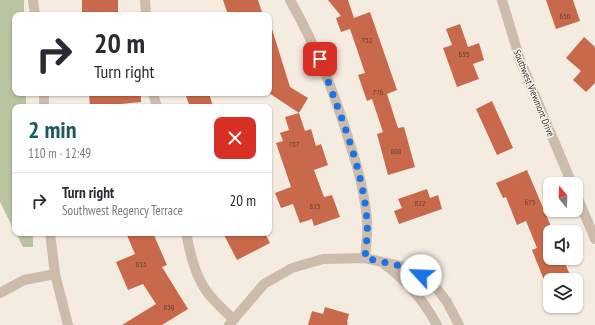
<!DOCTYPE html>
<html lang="en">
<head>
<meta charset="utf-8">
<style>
	:root { --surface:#fff; --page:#f7f7f7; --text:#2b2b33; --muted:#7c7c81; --line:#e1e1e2; --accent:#1f5a5e }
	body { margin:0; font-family:"PT Sans Narrow",sans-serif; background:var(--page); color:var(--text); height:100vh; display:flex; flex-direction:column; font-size:15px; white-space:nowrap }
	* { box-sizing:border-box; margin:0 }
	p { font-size:13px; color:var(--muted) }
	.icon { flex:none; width:22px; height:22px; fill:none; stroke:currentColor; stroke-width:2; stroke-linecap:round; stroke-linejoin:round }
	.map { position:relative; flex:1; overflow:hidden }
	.drawer { position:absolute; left:12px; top:104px; width:260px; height:132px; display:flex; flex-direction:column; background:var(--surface); border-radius:8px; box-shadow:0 1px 3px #0004 }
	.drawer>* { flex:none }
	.hud { position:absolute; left:12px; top:12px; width:260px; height:84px; border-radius:8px; box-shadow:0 1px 3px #0004; background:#fff; color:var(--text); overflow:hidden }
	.needle { width:26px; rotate:341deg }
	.fabs { position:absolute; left:543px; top:177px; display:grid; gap:8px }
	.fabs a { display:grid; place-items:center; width:40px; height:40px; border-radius:8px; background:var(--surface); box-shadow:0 1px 3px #0004; font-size:20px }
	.pin { position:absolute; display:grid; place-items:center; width:34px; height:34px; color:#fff; margin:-17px; border-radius:8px; box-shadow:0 2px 6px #0006 }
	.me { position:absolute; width:44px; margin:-22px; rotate:295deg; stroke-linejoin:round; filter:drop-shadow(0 0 3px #0008) }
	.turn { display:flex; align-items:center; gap:14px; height:84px; padding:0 16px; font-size:18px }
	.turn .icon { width:52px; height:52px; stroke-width:2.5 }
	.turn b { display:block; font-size:28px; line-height:34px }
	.round { display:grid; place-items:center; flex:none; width:42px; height:42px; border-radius:8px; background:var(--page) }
	.summary { display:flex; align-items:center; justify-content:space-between; height:68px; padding:0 16px }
	h1 { font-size:24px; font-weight:800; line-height:30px; color:var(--accent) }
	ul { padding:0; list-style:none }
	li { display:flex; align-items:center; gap:12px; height:56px; padding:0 16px; border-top:1px solid var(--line) }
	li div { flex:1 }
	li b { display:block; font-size:15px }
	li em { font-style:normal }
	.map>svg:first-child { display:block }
	.green { fill:#b8c4a0 }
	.building { fill:#c8694b }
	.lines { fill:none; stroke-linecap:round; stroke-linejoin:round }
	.minor { stroke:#cdbbac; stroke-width:10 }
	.route { stroke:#1a73e8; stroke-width:7; stroke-dasharray:0 12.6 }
	.labels { text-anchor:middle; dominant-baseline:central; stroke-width:3; stroke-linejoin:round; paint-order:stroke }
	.number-label { font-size:8px; fill:#5e3e33 }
	.street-label { font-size:10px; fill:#3b302b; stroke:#fbf5ee }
</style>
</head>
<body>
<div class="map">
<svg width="595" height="325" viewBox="0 0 595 325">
	<rect width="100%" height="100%" fill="#f4ebe1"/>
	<!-- green -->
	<g class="green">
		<polygon points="0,0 24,0 24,15 15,15 15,93 26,93 26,107 15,107 15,232 0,202"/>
		<polygon points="16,233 33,233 33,247 23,247"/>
	</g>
	<!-- building -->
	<g class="building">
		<rect x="82" y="0" width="36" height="15"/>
		<polygon points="223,0 258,0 263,15 228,15"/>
		<polygon points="328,0 348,0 354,18 370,12 397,90 387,94 398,128 404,127 415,167 388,175 377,134 383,132 372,99 367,101 358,75 365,73 350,29 341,32 336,18 341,16"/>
		<polygon points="546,0 573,0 580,21 556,29"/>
		<polygon points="460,24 468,47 479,43 484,60 473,64 479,79 457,87 443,48 452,45 446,29"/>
		<polygon points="269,29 272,29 290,87 308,98 299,113 269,93"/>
		<polygon points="584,37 595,47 595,83 586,92 573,80 581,71 566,58"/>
		<polygon points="89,93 141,93 141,102 90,107"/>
		<polygon points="185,93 209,93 213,107 190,107"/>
		<polygon points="492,101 513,148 497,155 476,109"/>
		<polygon points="299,113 305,131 311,129 316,146 321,144 328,165 314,170 324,197 332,195 340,217 314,226 312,219 300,223 293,204 281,208 275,193 291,187 276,143 283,141 280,133 289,130 285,117"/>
		<polygon points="527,170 550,224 550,258 563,258 572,280 544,280 532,250 537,248 526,221 517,225 506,197 503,198 496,183"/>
		<polygon points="427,189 430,198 438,195 442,209 399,224 394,211 402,208 398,199"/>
		<polygon points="126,233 153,233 167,265 162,267 188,309 162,325 122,325 156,304 143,284 128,290 116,262 135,254"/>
		<polygon points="223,233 265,233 270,243 237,260"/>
		<polygon points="325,307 349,314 347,322 348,322 347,325 308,325 312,311 323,314"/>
	</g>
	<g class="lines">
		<!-- minor -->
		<g class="minor">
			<polyline points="33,0 35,15"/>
			<polyline points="145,0 146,15"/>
			<path d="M290,0c26,46 45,94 60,144 8,24 15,51 17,77 1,12 -1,25 -2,37"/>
			<polyline points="502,0 520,60 572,184"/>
			<polyline points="153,93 157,107"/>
			<polyline points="44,107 44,93"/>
			<polyline points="576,194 595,239"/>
			<polyline points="50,233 55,274 68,325"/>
			<path d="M186,233c4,19 8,39 19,56 7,11 19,21 28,30"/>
			<path d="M384,264c22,16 40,37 53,61"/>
			<polyline points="0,293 24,280 55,274"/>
			<polyline points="229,325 264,284 292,268 323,259 365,258 409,268 421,275 434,285 447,302 459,325"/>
		</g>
	</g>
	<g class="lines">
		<!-- route -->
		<path class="route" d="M320,59c18,51 43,108 47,162 1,12 -1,25 -2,37l44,10 12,7"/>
	</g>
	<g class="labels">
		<!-- number labels -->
		<g class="number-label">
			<text x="565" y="16">650</text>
			<text x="367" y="40">752</text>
			<text x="464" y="54">655</text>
			<text x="378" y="92">776</text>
			<text x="294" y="144">787</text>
			<text x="396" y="151">808</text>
			<text x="530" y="202">675</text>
			<text x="420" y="203">822</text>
			<text x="315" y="206">815</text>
			<text x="141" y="264">813</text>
			<text x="169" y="307">839</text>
		</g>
		<!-- street labels -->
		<g class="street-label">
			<text transform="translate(534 93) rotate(68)">Southwest Viewmont Drive</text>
		</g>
	</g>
</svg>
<div class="fabs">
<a><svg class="needle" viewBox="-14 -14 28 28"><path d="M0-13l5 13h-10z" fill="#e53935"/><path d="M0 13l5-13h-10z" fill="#7c7c81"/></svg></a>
<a><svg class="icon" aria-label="sound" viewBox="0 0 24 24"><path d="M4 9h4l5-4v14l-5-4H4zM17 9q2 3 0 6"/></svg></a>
<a><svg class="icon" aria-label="layers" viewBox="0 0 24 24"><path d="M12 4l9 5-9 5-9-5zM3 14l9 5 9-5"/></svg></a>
</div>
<div class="pin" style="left:320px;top:59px;background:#d93025"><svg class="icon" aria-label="arrive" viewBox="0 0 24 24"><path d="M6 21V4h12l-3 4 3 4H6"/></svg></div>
<svg class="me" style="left:421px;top:275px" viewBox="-20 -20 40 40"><circle r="19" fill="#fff"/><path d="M0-13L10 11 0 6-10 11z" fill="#1a73e8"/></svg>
<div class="hud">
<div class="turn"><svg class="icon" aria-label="right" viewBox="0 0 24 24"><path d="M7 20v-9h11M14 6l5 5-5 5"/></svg><div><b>20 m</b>Turn right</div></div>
</div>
<section class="drawer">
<div class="summary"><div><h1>2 min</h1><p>110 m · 12:49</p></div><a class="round" style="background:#d93025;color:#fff"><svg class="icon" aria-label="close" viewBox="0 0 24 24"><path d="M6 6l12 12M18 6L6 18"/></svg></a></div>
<ul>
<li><svg class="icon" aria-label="right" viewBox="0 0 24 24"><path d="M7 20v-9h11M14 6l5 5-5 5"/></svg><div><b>Turn right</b><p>Southwest Regency Terrace</p></div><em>20 m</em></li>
</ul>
</section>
</div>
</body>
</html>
